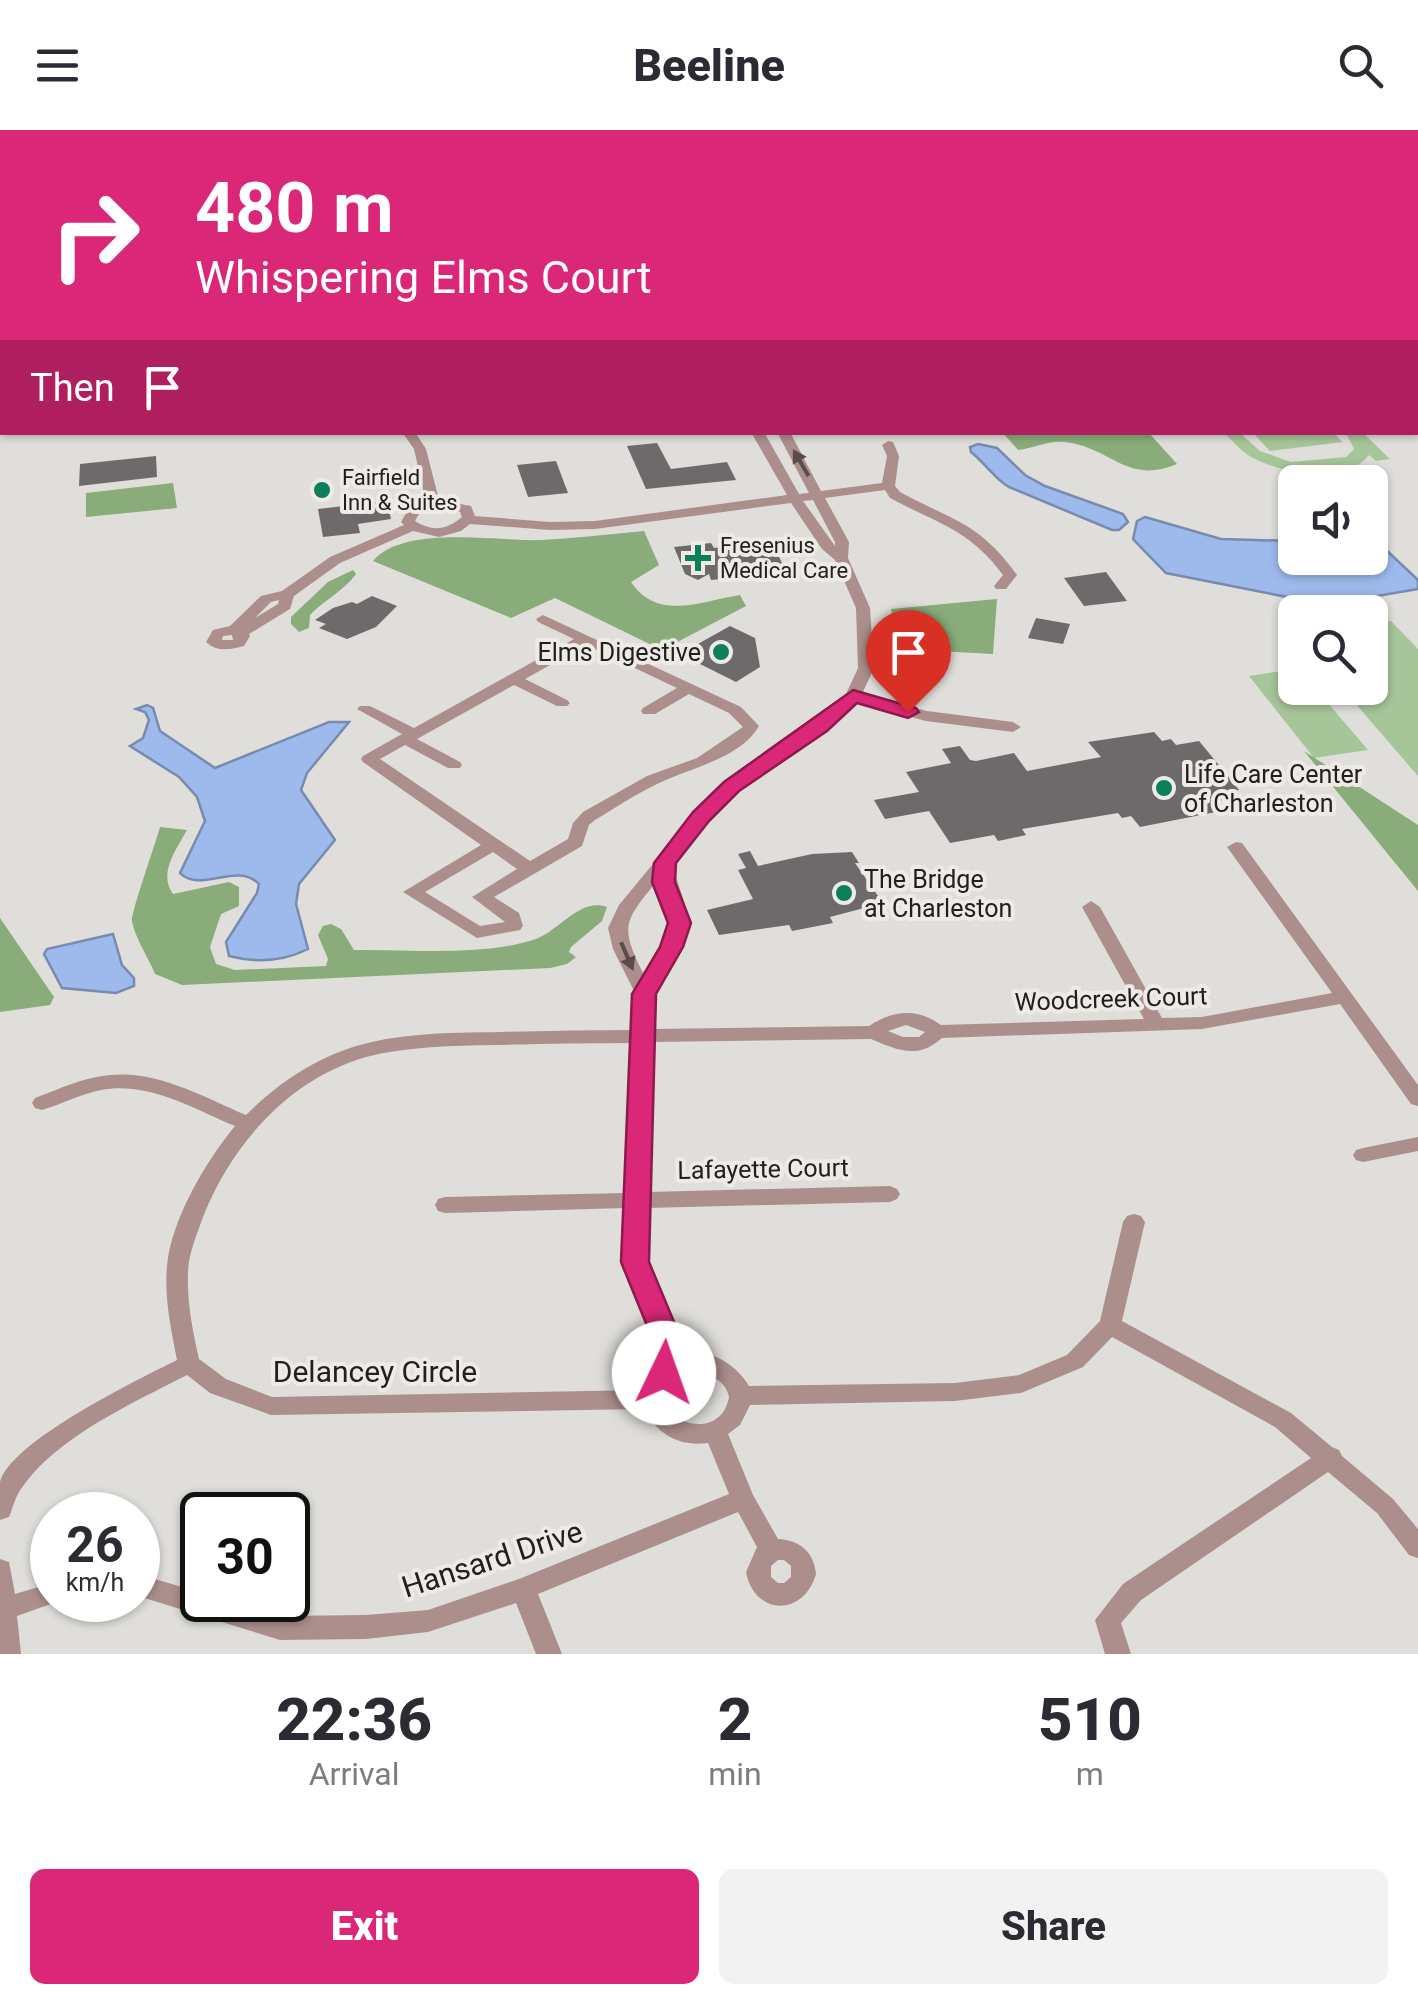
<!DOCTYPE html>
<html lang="en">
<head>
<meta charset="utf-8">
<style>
	:root { --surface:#fff; --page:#f2f2f3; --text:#2b2b33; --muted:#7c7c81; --accent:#db2777 }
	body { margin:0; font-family:Roboto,sans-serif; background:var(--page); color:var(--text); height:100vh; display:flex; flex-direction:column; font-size:38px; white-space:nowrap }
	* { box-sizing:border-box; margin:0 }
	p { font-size:32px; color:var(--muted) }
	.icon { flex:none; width:55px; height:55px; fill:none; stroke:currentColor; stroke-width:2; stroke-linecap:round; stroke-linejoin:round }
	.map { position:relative; height:1524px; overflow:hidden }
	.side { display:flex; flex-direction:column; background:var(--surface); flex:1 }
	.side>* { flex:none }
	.guide { position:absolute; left:0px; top:0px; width:1420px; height:305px; box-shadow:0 2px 8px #0004; background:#db2777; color:#fff; overflow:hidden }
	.tools { position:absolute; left:1278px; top:335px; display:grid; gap:20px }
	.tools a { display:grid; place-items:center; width:110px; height:110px; border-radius:15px; background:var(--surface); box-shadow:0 2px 8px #0004; font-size:50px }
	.speed { position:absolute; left:30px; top:1362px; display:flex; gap:20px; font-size:50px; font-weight:700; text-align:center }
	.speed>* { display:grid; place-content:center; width:130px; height:130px; border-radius:50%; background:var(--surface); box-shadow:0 2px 8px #0004; line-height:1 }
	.speed small { font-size:25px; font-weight:400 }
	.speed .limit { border:5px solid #111; border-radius:15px; background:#fff; color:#111 }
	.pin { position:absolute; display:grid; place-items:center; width:85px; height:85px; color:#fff; margin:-102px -42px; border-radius:50% 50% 50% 0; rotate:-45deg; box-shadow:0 0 10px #0007 }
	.pin .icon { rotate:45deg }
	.me { position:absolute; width:110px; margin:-55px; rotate:3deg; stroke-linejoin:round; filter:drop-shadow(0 0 8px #0008) }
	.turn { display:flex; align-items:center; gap:35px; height:210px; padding:0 30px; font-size:45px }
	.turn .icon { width:130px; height:130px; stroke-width:2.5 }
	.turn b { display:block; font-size:70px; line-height:85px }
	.then { display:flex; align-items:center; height:95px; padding:0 30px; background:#0003; gap:20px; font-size:38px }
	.eta { display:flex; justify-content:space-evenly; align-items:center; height:170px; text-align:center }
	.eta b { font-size:60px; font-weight:800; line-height:70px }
	.cta { display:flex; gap:20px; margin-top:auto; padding:20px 30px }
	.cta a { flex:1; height:115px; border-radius:15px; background:var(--accent); color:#fff; font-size:40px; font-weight:800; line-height:115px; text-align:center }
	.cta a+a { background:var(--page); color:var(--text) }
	header { display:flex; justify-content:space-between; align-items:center; height:130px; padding:0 30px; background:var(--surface); font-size:45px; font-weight:800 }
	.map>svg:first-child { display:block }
	.green { fill:#a6c599 }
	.forest { fill:#89ac7a }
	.water { fill:#9eb9ec; stroke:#788bae; stroke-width:2.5 }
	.building { fill:#6e6a6b }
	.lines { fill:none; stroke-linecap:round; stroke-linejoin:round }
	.street { fill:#ac8f8d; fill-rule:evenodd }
	.primary { fill:#7e4d4b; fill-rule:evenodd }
	.oneway { fill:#594c4a }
	.route { fill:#db2777; stroke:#8e194d; stroke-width:2.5 }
	.poi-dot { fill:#0e7f5b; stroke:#eeebe7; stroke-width:4 }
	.labels { text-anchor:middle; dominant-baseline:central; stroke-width:8; stroke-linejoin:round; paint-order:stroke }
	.far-poi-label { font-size:22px; fill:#21201e; stroke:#eeebe7; text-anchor:start }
	.poi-label { font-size:25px; fill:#21201e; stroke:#eeebe7; text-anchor:start }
	.street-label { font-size:25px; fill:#21201e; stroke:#eeebe7 }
	.near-street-label { font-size:30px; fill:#21201e; stroke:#eeebe7 }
</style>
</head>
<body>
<header><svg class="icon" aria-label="menu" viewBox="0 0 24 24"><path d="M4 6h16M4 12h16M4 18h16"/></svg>Beeline<svg class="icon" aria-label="search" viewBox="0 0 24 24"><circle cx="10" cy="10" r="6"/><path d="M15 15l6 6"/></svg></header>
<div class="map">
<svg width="1418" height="1524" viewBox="0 0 1418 1524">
	<rect width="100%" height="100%" fill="#e0deda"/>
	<!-- green -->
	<g class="green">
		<path d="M1224,303h16l20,18 31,11 55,-5 8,-8 -8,-16h17l27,26 -14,2 -7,-6c-24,31 -93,18 -121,0 -9,-6 -16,-15 -24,-22z"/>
		<polygon points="1253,303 1333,303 1343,312 1270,321"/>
		<polygon points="1391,491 1418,519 1418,646 1342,558 1370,558 1370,494"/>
		<polygon points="1295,539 1295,558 1315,558 1368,620 1314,628 1249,546"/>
	</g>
	<!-- forest -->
	<g class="forest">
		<path d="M1003,303h146l28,31c-51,21 -64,-16 -112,-22 -16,-2 -31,6 -47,8z"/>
		<polygon points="173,353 177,378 86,387 86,363"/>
		<path d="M644,401l15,34 -28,17c27,40 70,19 109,13l6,11 -84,44 -107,-52 -44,20 -138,-57c32,-37 125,-19 169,-21 34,-2 68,-6 102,-9z"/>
		<path d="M353,440l3,4c-11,16 -32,26 -46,41l-1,13 -10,4 -8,-8v-7l37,-35z"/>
		<polygon points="997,469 993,524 899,519 891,479"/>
		<polygon points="1304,621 1418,695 1418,761"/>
		<path d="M160,697l27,3c-11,20 -29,43 -14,64l56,-12 10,5v19l-18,8 -11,33 6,17 19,6 91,-4 2,-7 -10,-24 5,-9 8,-2 10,5 13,21c57,-1 124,7 179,-10 26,-8 46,-43 74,-33l-5,14 -31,26 -2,5 7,5 -9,7 -17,4 -368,17 -27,-11c-7,-17 -20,-36 -23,-53 -1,-8 24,-79 28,-94z"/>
		<polygon points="0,788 54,867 50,875 0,882"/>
	</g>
	<!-- water -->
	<g class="water">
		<path d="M978,314l19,4 28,27 20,11 78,28 5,8 -9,8h-7l-103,-43c-13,-7 -24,-24 -38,-35l-1,-5z"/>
		<polygon points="1145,387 1221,409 1295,411 1295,428 1370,428 1370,410 1381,415 1418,450 1418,459 1348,471 1302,470 1166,443 1133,409 1137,391"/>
		<path d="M147,575l6,3 7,23 55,37 114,-46h20l-42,51 -6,17 34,50 -36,44 -3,20 12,45c-26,13 -52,14 -79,7l-3,-14 31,-49 2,-9c-22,-23 -59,10 -79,-11l25,-52 -8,-24 -18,-20 -49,-31 13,-8 6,-18 -4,-8 -9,-3z"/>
		<polygon points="113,804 122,835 134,848 134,856 116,863 62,858 44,824 47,819"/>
	</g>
	<!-- building -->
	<g class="building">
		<polygon points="657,313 671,339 727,332 736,350 646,359 627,316"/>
		<polygon points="156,326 157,347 79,356 80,334"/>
		<polygon points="556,331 568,363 528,367 517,335"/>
		<polygon points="387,371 391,389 358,394 360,403 323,407 318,379"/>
		<polygon points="771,411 787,443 711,450 709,444 698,450 685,444 674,417 711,413 714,418"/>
		<polygon points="1106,442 1127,471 1084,476 1064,448"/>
		<polygon points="372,466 397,476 376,497 347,509 319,498 326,494 315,490 333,478 352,472 357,474"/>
		<polygon points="1036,488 1070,494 1063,514 1028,508"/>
		<polygon points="730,496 755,508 760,537 736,552 680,524"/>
		<polygon points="1154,602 1162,611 1171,609 1176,615 1199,611 1233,652 1239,660 1218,664 1223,670 1213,672 1221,681 1140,697 1131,686 1122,688 1118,683 1022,699 1026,705 998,711 994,705 950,713 929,681 885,689 874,670 919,662 906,642 951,633 942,619 960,616 970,630 976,631 1014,623 1027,641 1101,627 1088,612"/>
		<polygon points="750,721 758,736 812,724 852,722 859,733 855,733 883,773 830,787 833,793 792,801 789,795 719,805 707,780 753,769 738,740 746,738 738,724"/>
	</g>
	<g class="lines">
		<!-- street -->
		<g class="street">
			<rect x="0" y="174" width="2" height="6"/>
			<polygon points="2,234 2,242 0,243 0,235"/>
			<path d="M402,302h13l11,17 13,51 32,6 4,10 75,6 45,-1 192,-26 -36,-63h13l35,62 10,-1 -32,-61h13l31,59 61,-8 5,-27 -5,-11 6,-4 5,1 6,14 -4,30 5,6c53,29 79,30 117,83l-11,14h-10l-2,-3 9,-11c-34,-46 -65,-51 -113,-77l-5,-8 -60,8 24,44 -1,16 22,50 4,60 -12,26 65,17 86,11 8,5 -8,5 -87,-11 -70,-19 -30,27 -89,60 -64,73c2,23 19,47 14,70 -5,24 -30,44 -34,65 -2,10 0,22 -1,32l217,-3c24,-16 49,-18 72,-1l203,-6 -62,-112 9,-6 9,6 62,111 40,-1 130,-24 -105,-146 9,-5 6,1 176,242v21l-7,-2 -71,-100 -138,25 -260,9c-24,22 -45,12 -71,1l-219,3 -4,150 242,-6 7,3 3,5 -3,5 -7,3 -243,6 -1,54 38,93c25,-8 53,10 65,31l206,-3 64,-8 48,-20 33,-34 23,-99 4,-6 7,-2 7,2 4,6 -23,99 169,92 41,34 7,3 3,6 51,43 25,30v29l-9,-3 -32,-42 -49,-41 -187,128 -20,23 10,31h-26l-10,-34 28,-36 188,-126 -36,-31 -163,-90 -29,30 -62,26 -66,8 -205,4 -10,20 -12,9 25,61 25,44c22,1 36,13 38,35 -12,43 -62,42 -70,-2l11,-25 -19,-35 -200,82 24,60h-26l-20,-51 -88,29 -62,7 -86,1 -142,-44v-22l64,19v7h23l55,16 86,-1 62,-5 91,-31 210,-85 -21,-51c-29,4 -51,-9 -64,-34l-373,6 -61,-22 -23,-18c-54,28 -131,62 -166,114 -6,8 -8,19 -12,28l-9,3c0,-11 0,-27 0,-38 11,-41 139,-103 177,-122 -6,-31 -13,-63 -10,-94 4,-46 39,-105 68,-140 -41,-17 -87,-45 -134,-36 -20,4 -39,14 -59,20l-7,-2 -3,-5 3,-5c24,-9 49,-21 75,-23 47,-5 94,22 136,40 26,-26 55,-47 88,-61 52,-22 112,-21 168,-22 44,-1 87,-2 131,-2l2,-37 -22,-44 -5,-21 11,-23 76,-92 30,-30 89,-60 32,-29 12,-26 -2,-60 -21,-48 -13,-11 -31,-46 -196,26 -45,1 -80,-6 -9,7 -22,6 -26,-6 -73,32 -46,33 -4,13 -41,25 1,2 -6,10c-14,4 -27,6 -38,-4l7,-12 17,-4 31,-30 21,-5 48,-34 74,-32 -3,-3 9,-16 16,-4 -12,-53zM813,370l22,42v4l-32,-45zM442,377l18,5 2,5c-15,13 -30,15 -47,4l5,-9zM279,470l-1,4 -23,14 16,-16zM232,505l1,5h-11l1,-4zM658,750c14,50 18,51 -13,97 -25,-50 -23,-54 13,-97zM906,895l19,7 -6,5h-16l-15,-6zM633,913l-6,150 -182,4 -7,2 -3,6 3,6 7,2 181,-5 -2,54 41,101c-11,4 -21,16 -23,27l-370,7 -46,-18 -27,-20c-7,-31 -14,-66 -10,-98 3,-15 9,-30 14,-44 29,-73 86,-138 163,-160 42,-11 87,-11 129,-12 46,-1 92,-2 138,-2zM695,1240c15,4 31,11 34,27 -11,61 -115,4 -34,-27zM778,1430h6l7,6v11l-7,6h-6l-7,-6v-11z"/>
			<path d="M543,485l198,92 18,19c-19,33 -70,42 -102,58 -21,10 -42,24 -62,36l-6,5 -7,21 -88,51 25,16 4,13 -3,4 -43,8 -74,-46 78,-47 -118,-83 -2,-3 2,-3 39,-22 -45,-25 3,-3h10l44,22 160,-89 -36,-17 -2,-3zM586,515l91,43 -34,20 -2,3 2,3h12l34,-20 40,19 14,14 -46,31 -50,18 -64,36 -10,11 -5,16 -38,22 -150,-102 25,-14 43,23h12l2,-3 -2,-3 -43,-23 97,-54 43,21h10l3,-3 -3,-3 -42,-21zM493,722l24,17 -45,28 33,25 -25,4 -55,-34z"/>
			<polygon points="1418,1007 1418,1021 1363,1032 1356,1030 1353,1025 1356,1020 1363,1018"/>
			<polygon points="0,1429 9,1432 15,1464 52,1453 52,1470 62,1470 17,1486 21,1524 0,1524"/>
		</g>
		<!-- primary -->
		<rect class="primary" x="0" y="289" width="2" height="10"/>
	</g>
	<!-- one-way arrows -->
	<defs><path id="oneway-solid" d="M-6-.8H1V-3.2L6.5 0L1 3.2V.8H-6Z" transform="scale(2.5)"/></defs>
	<g class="oneway">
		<use href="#oneway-solid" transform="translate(801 333) rotate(-120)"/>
		<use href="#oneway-solid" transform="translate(627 826) rotate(67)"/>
	</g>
	<!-- route -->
	<polygon class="route" points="853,560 916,578 919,582 908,588 857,573 827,601 739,661 709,691 676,733 675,752 691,793 683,817 656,864 649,1132 692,1235 688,1243 664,1255 653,1251 649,1243 661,1230 621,1132 632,864 660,817 668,793 652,752 654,733 693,682 724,652"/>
	<!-- markers -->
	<g class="poi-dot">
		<circle cx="322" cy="360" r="10"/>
		<path d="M693 413h10v10h10v10h-10v10h-10v-10h-10v-10h10z"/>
		<circle cx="721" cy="522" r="10"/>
		<circle cx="1164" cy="658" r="10"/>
		<circle cx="844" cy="763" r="10"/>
	</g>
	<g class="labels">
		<!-- far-poi labels -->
		<g class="far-poi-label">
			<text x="342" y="347">Fairfield<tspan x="342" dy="25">Inn &amp; Suites</tspan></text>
			<text x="720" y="415">Fresenius<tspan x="720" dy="25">Medical Care</tspan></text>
		</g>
		<!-- poi labels -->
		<g class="poi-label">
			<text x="701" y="522" text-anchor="end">Elms Digestive</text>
			<text x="1184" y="644">Life Care Center<tspan x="1184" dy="29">of Charleston</tspan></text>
			<text x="864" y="749">The Bridge<tspan x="864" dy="29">at Charleston</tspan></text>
		</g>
		<!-- street labels -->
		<g class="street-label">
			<text transform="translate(1111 869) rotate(-2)">Woodcreek Court</text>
			<text transform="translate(763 1039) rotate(-1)">Lafayette Court</text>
		</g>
		<!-- near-street labels -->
		<g class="near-street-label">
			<text x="375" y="1241">Delancey Circle</text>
			<text transform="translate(492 1429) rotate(-18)">Hansard Drive</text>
		</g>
	</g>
</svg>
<div class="tools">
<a><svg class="icon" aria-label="sound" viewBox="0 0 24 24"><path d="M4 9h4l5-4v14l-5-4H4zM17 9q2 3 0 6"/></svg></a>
<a><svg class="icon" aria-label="search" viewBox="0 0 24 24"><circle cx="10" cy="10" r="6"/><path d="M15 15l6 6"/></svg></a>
</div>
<div class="speed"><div>26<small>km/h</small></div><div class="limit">30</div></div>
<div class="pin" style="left:908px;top:582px;background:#d93025"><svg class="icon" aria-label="arrive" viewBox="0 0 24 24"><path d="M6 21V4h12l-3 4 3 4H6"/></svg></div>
<svg class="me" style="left:664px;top:1243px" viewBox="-20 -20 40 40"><circle r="19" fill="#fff"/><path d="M0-13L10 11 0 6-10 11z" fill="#db2777"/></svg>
<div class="guide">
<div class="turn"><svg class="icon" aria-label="right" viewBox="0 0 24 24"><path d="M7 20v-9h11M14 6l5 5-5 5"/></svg><div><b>480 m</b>Whispering Elms Court</div></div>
<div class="then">Then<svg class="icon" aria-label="arrive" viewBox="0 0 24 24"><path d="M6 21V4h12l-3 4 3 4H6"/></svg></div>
</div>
</div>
<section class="side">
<div class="eta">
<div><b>22:36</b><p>Arrival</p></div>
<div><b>2</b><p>min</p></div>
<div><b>510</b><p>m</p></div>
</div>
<div class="cta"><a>Exit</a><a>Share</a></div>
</section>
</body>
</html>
